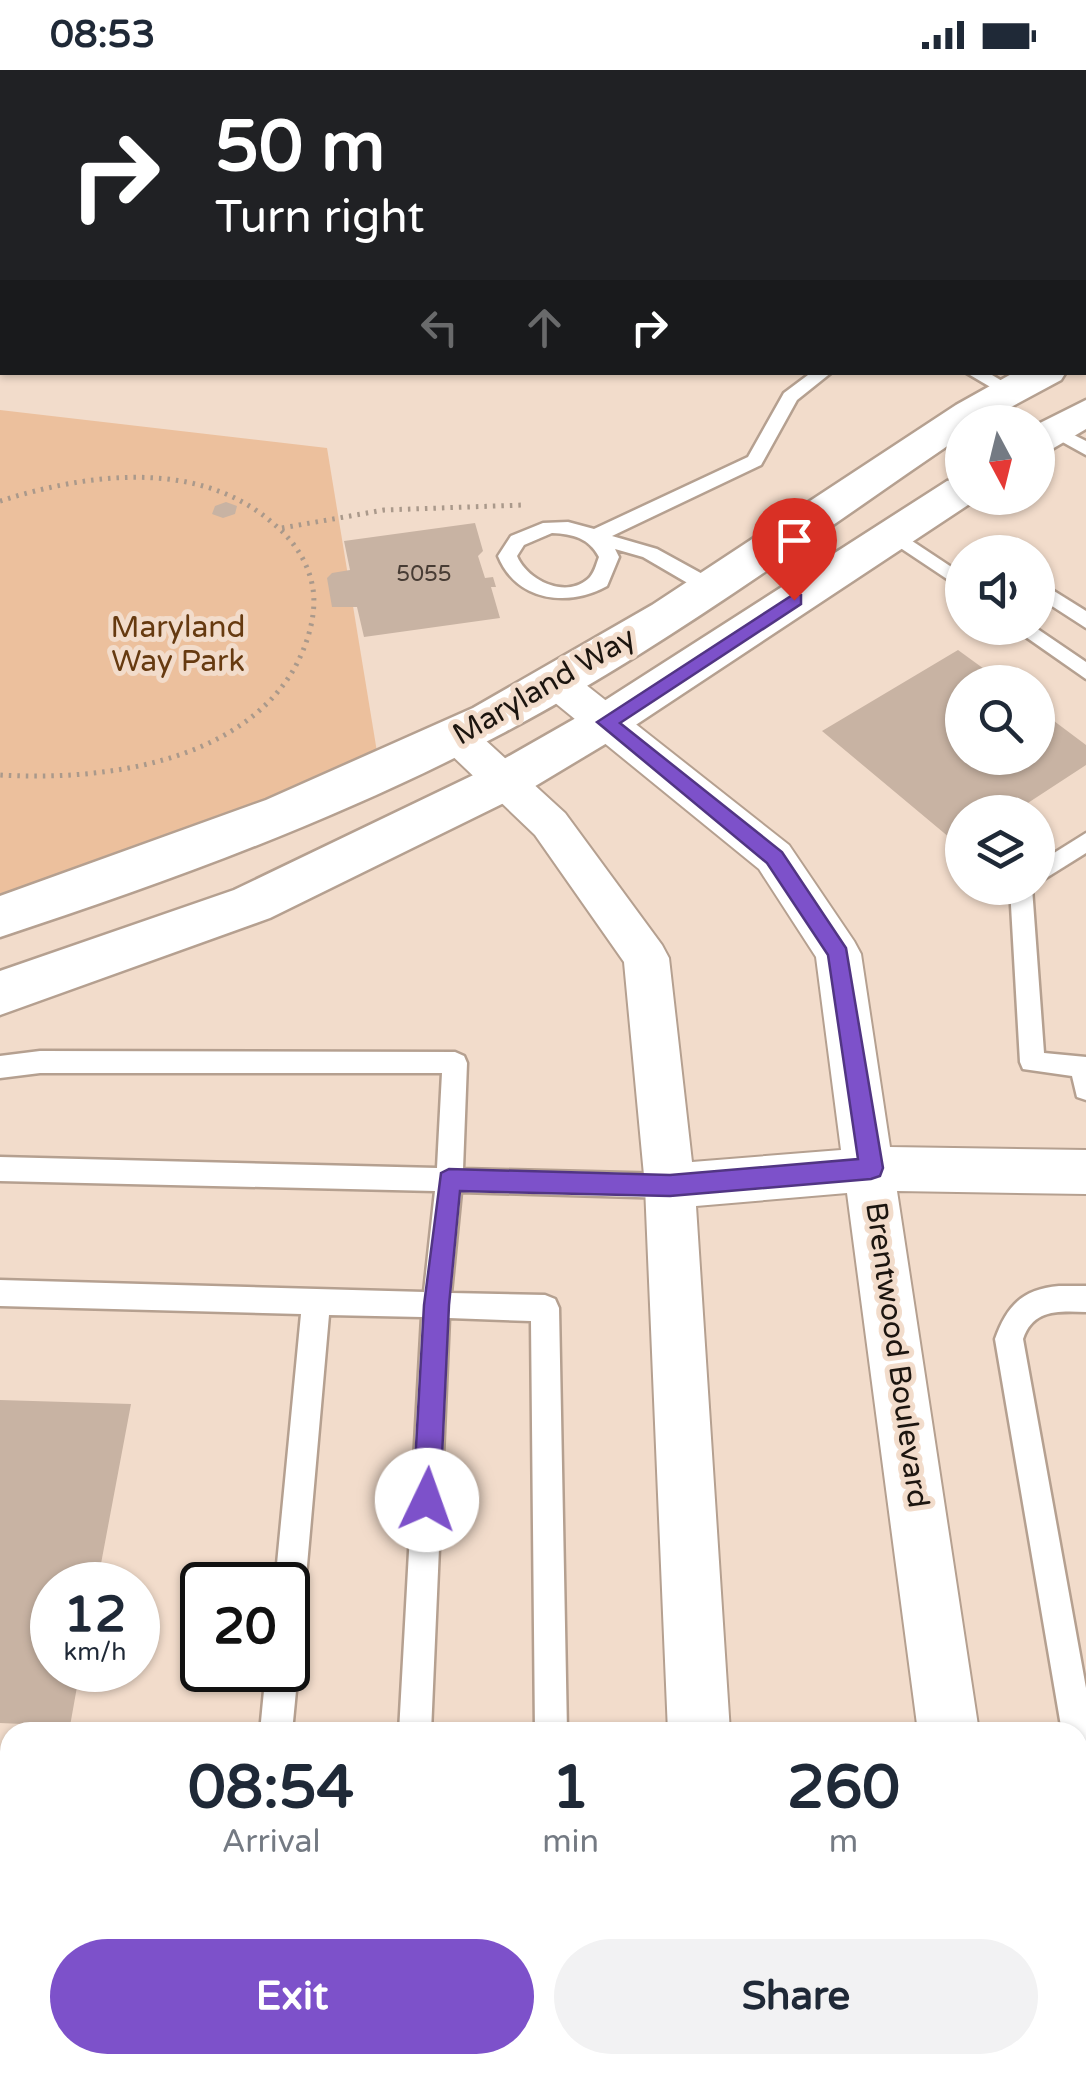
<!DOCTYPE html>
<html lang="en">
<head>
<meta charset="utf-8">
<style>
	:root { --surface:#fff; --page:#f2f2f3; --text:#1f2937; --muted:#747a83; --accent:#7d51ca }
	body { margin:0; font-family:"Varela Round",sans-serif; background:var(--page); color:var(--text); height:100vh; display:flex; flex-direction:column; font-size:38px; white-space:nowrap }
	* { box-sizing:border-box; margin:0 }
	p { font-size:32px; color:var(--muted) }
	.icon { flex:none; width:55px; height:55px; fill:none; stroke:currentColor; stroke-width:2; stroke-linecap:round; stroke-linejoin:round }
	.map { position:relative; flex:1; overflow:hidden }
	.sheet { position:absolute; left:0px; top:1652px; width:1088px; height:352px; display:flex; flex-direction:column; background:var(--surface); border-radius:30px 30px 0 0; box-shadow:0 2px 8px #0004 }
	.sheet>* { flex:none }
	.top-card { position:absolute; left:0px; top:0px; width:1088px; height:305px; box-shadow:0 2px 8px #0004; background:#202124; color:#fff; overflow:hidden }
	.needle { width:65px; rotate:173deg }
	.controls { position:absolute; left:945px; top:335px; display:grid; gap:20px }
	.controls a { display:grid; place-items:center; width:110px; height:110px; border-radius:50%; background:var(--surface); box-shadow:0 2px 8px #0004; font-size:50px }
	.speed { position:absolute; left:30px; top:1492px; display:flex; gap:20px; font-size:50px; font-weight:700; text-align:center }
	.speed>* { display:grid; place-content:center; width:130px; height:130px; border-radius:50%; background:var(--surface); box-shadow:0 2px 8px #0004; line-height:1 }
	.speed small { font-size:25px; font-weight:400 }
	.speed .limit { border:5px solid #111; border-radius:15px; background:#fff; color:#111 }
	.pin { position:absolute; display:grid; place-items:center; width:85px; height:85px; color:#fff; margin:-102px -42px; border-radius:50% 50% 50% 0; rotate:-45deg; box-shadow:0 0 10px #0007 }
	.pin .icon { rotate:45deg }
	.me { position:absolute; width:110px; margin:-55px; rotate:3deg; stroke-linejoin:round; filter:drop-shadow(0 0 8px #0008) }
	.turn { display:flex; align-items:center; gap:35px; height:210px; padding:0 50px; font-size:45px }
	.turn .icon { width:130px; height:130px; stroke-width:2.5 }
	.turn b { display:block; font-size:70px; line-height:85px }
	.lanes { display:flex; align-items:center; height:95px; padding:0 50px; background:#0003; justify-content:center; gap:50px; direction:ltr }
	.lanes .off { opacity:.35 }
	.eta { display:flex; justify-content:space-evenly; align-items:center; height:170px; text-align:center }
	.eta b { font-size:60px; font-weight:800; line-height:70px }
	.primary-button { display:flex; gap:20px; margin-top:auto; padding:20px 50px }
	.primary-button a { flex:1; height:115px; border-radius:60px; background:var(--accent); color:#fff; font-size:40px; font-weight:800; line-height:115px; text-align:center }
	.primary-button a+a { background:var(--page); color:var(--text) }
	.status { display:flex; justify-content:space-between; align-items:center; height:70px; padding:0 50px; background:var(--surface); direction:ltr }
	.status svg { height:28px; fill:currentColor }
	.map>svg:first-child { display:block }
	.green { fill:#ecc09d }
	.building { fill:#c8b3a3 }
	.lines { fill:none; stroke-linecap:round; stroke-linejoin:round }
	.service-casing { stroke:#b5a090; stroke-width:5 }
	.minor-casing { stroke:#b5a090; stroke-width:4 }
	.secondary-casing { stroke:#b5a090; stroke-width:5 }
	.path-far1 { stroke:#aa998b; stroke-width:4; stroke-dasharray:1 5; stroke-linecap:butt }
	.path { stroke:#aa998b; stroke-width:5; stroke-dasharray:2.5 6; stroke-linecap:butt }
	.service { fill:#fff; fill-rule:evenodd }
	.minor { fill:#fff; fill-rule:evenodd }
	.secondary { fill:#fff; fill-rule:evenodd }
	.route { fill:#7d51ca; stroke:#513583; stroke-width:2.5 }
	.labels { text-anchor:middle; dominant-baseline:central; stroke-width:10; stroke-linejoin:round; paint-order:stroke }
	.far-number-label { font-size:22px; fill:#473c34 }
	.park-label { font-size:30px; fill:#663a10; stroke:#f2dccb }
	.street-label { font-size:30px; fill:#1c150f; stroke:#f2dccb }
</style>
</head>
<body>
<div class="status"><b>08:53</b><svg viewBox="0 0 49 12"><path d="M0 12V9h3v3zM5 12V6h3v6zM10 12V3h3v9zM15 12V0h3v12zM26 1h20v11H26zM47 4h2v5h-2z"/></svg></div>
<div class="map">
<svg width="1086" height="2003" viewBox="0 0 1086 2003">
	<rect width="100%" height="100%" fill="#f2dccb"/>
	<!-- green -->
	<polygon class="green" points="0,340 327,378 377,682 52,828 0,843"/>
	<!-- building -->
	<g class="building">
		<polygon points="226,432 237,436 235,444 223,448 212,444 215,436"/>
		<polygon points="475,453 483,481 478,486 485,508 493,507 496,517 491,517 500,548 364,567 357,537 332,537 327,508 332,503 350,500 344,471"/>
		<polygon points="958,580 1002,612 962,612 962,688 1038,688 1038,639 1086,675 1086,695 1014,742 962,742 962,778 822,661"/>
		<polygon points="0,1330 131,1334 97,1515 52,1515 52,1600 80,1600 70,1656 0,1653"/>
		<polygon points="0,1922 10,1922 10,1995 68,1995 67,2003 0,2003"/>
	</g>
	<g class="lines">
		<!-- service casing -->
		<g class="service-casing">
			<g id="service">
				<polygon points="734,0 748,0 749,2 735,2"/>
				<path d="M812,302h20l-35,28 -36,65 -149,71 45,13 60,33v10h-14l-60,-35 -28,-8 4,8 -12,29c-39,22 -91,15 -109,-30l13,-20 32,-13 25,-1 26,7 154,-72 36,-64zM552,463c21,1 37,5 47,24 -3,8 -5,17 -11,22 -23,20 -61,1 -71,-23l7,-11z"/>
				<polygon points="965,302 987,302 1019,321 1004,325"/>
				<polygon points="1054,355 1086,371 1086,385 1048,364 1048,356"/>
				<polygon points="894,459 962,504 962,519 887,469 887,461"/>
				<polygon points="1038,511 1086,541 1086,558 1038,527"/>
				<polygon points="1013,558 1036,558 1086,592 1086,609"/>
				<polygon points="1086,763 1086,783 1038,813 1038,793"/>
				<polygon points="1010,818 1032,818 1044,983 1086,987 1086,1030 1077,1027 1072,1006 1023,999 1020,992"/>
				<polygon points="40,981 455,982 464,986 467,993 463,1099 670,1104 679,1108 683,1116 679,1124 670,1128 461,1122 451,1223 545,1225 555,1229 559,1238 567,1662 535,1662 531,1251 449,1248 431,1662 399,1662 422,1247 329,1245 303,1541 299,1552 288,1556 288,1515 275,1515 301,1244 0,1236 0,1210 424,1222 435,1121 0,1111 0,1087 437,1098 442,1003 40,1003 0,1008 0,986"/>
				<path d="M1059,1216h27v26c-27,-1 -53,-3 -63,27l63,349v107l-8,-3v-60h-16l-67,-393c12,-34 28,-50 64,-53z"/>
				<polygon points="288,1587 293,1589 298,1600 292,1662 260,1662 266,1600 288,1600"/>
				<polygon points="227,1995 263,1995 262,2003 226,2003"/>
				<rect x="381" y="1995" width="36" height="8"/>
				<rect x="538" y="1995" width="36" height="8"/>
			</g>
		</g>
		<!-- minor casing -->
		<g class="minor-casing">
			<g id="minor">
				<rect x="0" y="133" width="2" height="18"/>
				<polygon points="557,599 571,603 789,775 854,871 861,884 890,1077 1086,1080 1086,1124 897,1121 979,1662 918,1662 847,1123 696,1136 730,1662 668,1662 645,1116 624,892 535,765 443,677 437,667 443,657 457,652 471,657 565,743 662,875 669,888 692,1092 841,1080 816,887 759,799 543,623 537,613 543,603"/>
				<polygon points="683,1995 751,1995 752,2003 684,2003"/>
				<polygon points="962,1995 1030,1995 1031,2003 963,2003"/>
			</g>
		</g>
		<!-- secondary casing -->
		<g class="secondary-casing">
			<g id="secondary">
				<rect x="1085" y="275" width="1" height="22"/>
				<path d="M1015,302h51l-5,8 -78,42h-21v14c-150,102 -296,211 -457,296 -160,85 -334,149 -505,205v-41l266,-96 207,-92 179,-103 304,-200z"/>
				<polygon points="1086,330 1086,359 1052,379 1038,382 1038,354"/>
				<polygon points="962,407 962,428 977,429 622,664 522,724 270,848 0,945 0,901 234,820 488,698 590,640 947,411"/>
			</g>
		</g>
		<!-- path-far1 -->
		<polyline class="path-far1" points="989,2 1006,0"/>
		<!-- path -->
		<g class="path">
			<path d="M0,431c89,-28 200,-43 275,24 19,16 34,38 38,64 4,26 -6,57 -19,80 -56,95 -194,112 -294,106"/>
			<polyline points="282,458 384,440 523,435"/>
		</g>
		<!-- service -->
		<use href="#service" class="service"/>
		<!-- minor -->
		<use href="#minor" class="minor"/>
		<!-- secondary -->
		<use href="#secondary" class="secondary"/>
	</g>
	<!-- route -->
	<polygon class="route" points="794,524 801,525 801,534 620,653 782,782 846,878 883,1098 880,1106 871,1109 670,1126 460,1121 449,1235 440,1430 436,1439 427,1443 417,1439 413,1430 424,1235 441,1103 449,1099 670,1105 858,1089 828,885 767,793 597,652"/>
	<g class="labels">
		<!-- far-number labels -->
		<g class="far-number-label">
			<text x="424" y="504">5055</text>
		</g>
		<!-- park labels -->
		<g class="park-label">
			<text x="178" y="557">Maryland<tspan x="178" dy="34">Way Park</tspan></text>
		</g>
		<!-- street labels -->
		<g class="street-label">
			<text transform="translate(544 616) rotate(-30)">Maryland Way</text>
			<text transform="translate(897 1285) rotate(82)">Brentwood Boulevard</text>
		</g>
	</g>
</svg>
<div class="controls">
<a><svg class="needle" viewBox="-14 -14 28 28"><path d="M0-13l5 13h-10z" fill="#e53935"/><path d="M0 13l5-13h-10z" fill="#747a83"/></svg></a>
<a><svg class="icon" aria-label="sound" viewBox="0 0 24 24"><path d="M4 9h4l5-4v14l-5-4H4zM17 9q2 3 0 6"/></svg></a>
<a><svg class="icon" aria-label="search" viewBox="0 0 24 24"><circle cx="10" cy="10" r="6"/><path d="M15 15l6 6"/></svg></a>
<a><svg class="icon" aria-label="layers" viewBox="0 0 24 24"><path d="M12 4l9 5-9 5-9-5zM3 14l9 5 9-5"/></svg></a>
</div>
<div class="speed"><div>12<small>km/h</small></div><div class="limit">20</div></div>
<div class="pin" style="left:794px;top:530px;background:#d93025"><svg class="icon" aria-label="arrive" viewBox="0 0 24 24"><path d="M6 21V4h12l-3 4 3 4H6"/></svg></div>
<svg class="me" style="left:427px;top:1430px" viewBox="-20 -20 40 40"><circle r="19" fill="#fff"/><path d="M0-13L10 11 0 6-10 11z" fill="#7d51ca"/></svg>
<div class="top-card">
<div class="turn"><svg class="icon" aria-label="right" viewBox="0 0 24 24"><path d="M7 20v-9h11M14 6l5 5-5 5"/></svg><div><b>50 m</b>Turn right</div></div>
<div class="lanes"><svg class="icon off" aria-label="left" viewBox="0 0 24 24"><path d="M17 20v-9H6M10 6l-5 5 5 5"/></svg><svg class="icon off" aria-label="ahead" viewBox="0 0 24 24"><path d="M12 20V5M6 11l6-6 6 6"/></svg><svg class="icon" aria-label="right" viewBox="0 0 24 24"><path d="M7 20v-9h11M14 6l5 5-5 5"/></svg></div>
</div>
<section class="sheet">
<div class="eta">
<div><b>08:54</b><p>Arrival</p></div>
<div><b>1</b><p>min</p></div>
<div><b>260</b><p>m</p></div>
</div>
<div class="primary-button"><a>Exit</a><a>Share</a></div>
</section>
</div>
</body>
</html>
